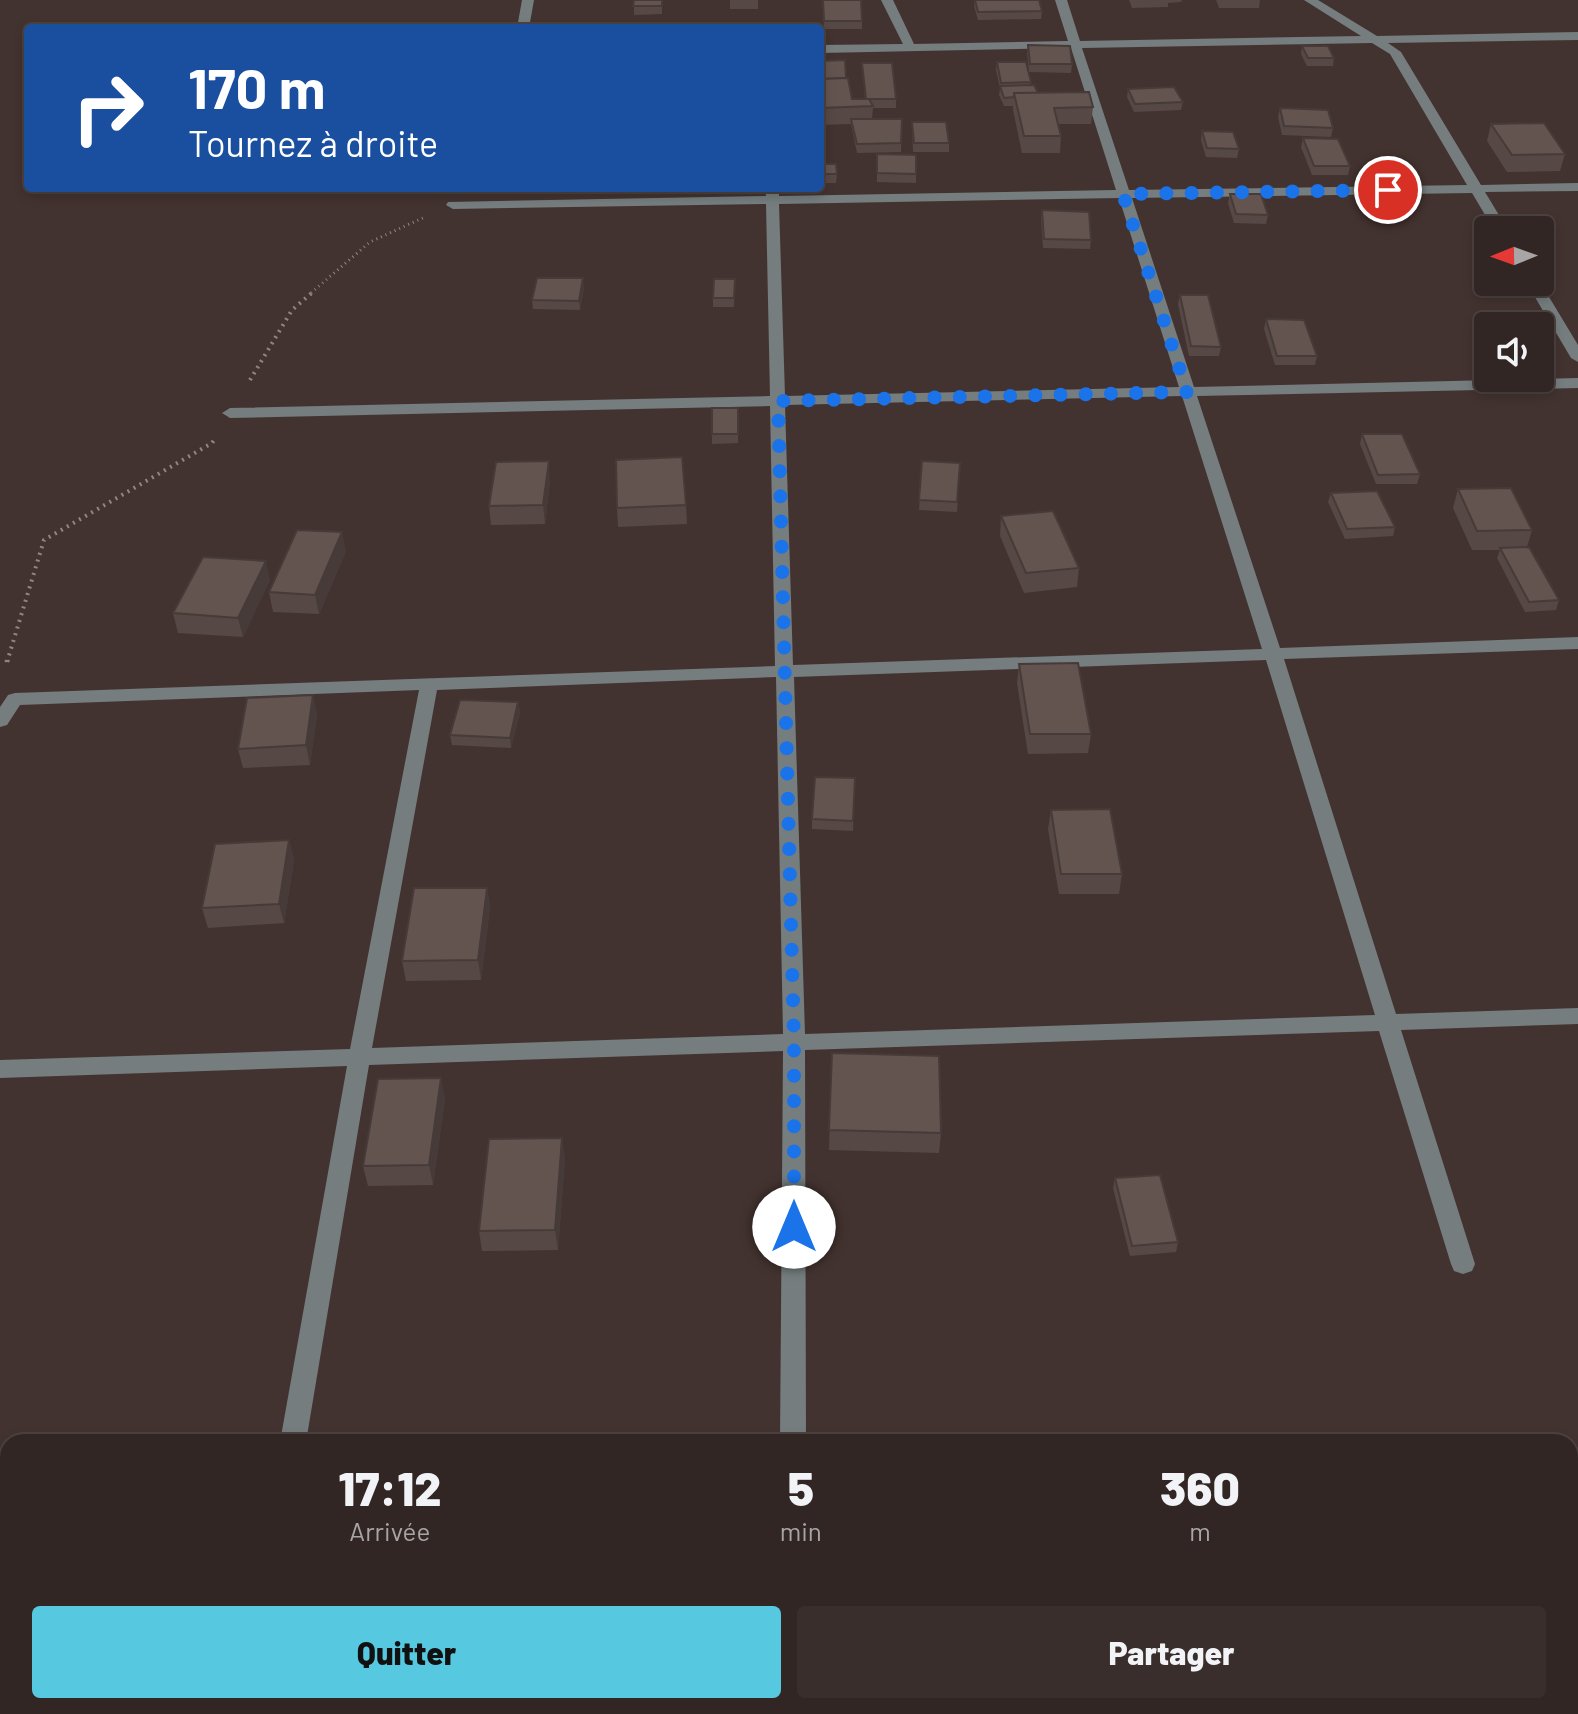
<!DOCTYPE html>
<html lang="fr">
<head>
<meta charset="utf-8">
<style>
	:root { --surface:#322624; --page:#3a2e2c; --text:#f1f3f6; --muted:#a8a5a6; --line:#4d4341; --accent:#56c9e1 }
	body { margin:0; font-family:Barlow,sans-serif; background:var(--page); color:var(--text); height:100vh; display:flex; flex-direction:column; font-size:30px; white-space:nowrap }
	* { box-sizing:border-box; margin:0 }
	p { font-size:26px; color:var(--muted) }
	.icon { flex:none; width:44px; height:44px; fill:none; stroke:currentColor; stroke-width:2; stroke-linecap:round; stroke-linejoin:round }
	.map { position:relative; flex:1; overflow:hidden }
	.panel { position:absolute; left:0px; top:1434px; width:1578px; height:280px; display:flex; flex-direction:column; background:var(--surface); border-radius:24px 24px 0 0; box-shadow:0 4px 12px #0003,0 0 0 2px var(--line) }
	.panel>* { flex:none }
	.hud { position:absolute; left:24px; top:24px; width:800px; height:168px; border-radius:8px; box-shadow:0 4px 12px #0003,0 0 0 2px var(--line); background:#1a4fa0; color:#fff; overflow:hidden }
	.needle { width:52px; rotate:269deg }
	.controls { position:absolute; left:1474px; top:216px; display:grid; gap:16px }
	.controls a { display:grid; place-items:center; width:80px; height:80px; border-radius:8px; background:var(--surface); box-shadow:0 4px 12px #0003,0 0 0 2px var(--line); font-size:40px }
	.pin { position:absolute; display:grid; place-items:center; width:68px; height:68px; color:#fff; margin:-34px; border:4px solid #fff; border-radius:50%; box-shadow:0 2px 8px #0007 }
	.me { position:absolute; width:88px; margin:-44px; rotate:0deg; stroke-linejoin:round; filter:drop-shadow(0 0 6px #0008) }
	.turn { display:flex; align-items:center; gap:28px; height:168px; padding:0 32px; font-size:36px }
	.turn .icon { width:104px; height:104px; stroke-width:2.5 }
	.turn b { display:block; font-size:56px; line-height:68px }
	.eta { display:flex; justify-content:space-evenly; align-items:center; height:136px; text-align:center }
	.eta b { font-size:48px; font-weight:800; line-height:56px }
	.action { display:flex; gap:16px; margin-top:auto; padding:16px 32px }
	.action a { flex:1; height:92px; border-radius:8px; background:var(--accent); color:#111; font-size:32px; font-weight:800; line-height:92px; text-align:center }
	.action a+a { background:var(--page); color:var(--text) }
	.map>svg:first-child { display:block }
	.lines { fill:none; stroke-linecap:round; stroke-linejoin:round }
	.path-far2 { stroke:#928481; stroke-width:3; stroke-dasharray:1 4; stroke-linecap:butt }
	.path-far1 { stroke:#928481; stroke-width:4; stroke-dasharray:2 5; stroke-linecap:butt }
	.path { stroke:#928481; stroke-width:5; stroke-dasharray:2 6; stroke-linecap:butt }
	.minor { fill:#757d7f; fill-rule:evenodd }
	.wall { fill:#564845 }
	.shaded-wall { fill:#463b38 }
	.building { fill:#645450; stroke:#463b38; stroke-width:2 }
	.route { stroke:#1a73e8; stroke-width:14; stroke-dasharray:0 25.2 }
</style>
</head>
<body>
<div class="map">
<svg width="1578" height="1714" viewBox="0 0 1578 1714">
	<rect width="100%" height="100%" fill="#433330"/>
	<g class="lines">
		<!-- path-far2 -->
		<polyline class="path-far2" points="311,293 370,242 425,217"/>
		<!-- path-far1 -->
		<g class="path-far1">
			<polyline points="250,380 292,310 314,291"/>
			<polyline points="7,662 44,540 212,443 216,437"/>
		</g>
		<!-- path -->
		<polyline class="path" points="7,660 8,667"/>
		<!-- minor -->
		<g class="minor">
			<polygon points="522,0 534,0 529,28 517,28"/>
			<path d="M881,0h12l21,44 154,-3 -13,-41h12l13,41 281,-5 -57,-36h14l59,36 201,-4v8l-190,3 13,9 80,133 97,-2v8l-93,1 23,38h-14l-22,-37 -340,5 62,189 384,-9v10l-381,8 83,252 298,-11v12l-294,10 112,355 182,-6v16l-177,6 74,234 -3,7 -9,3 -9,-3 -3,-7 -72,-233 -574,19 1,392h-26l3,-391 -414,14 -63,377h-26l67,-376 -347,12v-18l350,-11 69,-359 -399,15 -13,20 -7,2v-20l8,-12 7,-2 760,-27 -5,-260 -540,12 -8,-5 8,-5 540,-12 -4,-192 -313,5 -7,-4 2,-3 318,-6 -1,-8h14v8l337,-6 -45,-142 -251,5v-8l83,-1zM1372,43l18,11 77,131 -338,5 -47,-142zM1119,198l60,189 -394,9 -6,-192zM1182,396l80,253 -469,16 -8,-260zM1266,660l109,355 -570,19 -11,-357zM776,677l7,357 -411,14 65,-358z"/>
			<polygon points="1526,282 1540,282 1578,345 1578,362 1571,358"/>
			<polygon points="8,1540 8,1566 0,1567 0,1541"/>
			<polygon points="379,1706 407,1706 406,1714 378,1714"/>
			<rect x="778" y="1706" width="28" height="8"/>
		</g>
	</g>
	<!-- wall -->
	<g class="wall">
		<polygon points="634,0 662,0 662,14 634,15"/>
		<rect x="730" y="0" width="28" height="9"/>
		<polygon points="823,0 862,21 862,29 824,29"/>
		<polygon points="975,0 1042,11 1041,19 978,20 974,6"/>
		<polygon points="1129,0 1182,0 1181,2 1168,3 1168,7 1132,8"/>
		<polygon points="1216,0 1260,0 1259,8 1219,8"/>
		<polygon points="1028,45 1072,64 1071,73 1029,72 1027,53"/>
		<polygon points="1302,46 1334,58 1333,66 1307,66 1301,54"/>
		<polygon points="820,61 846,78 852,99 865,99 862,63 896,99 896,108 873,108 872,119 902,119 901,152 857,153 851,124 820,125"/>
		<polygon points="997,62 1031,82 1030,85 1038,93 1093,107 1091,124 1058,124 1061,136 1060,153 1022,153 1013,110 1013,106 1004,106 999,95 1000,88 996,70"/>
		<polygon points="1128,89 1183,102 1181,110 1134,112 1127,97"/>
		<polygon points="1280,108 1333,128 1331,137 1282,135 1278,117"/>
		<polygon points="912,122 949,143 949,152 913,152"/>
		<polygon points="1491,124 1565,154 1560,171 1507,172 1487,141"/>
		<polygon points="1202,131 1239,149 1237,158 1206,157 1201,140"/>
		<polygon points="1303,138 1350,166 1348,175 1312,175 1301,147"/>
		<polygon points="877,154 916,174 916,183 877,182"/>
		<polygon points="820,164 837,174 836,183 820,183"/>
		<polygon points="1230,194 1268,215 1266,224 1234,223 1228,203"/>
		<polygon points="1042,210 1091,240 1090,249 1043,248 1041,219"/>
		<polygon points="735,279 734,307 713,307 713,298"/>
		<polygon points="584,288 580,310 533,309 532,300"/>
		<polygon points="1180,295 1221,347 1219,356 1189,356 1178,304"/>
		<polygon points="1266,319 1317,356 1315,365 1275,365 1264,329"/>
		<polygon points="712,408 738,408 738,443 712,444"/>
		<polygon points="1362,434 1420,474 1417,484 1376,484 1360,444"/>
		<polygon points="922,461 960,463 957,512 919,510"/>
		<polygon points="550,480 545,524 491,525 489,506"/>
		<polygon points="1458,489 1532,530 1527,547 1559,600 1556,610 1525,612 1497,558 1500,550 1472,550 1453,508"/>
		<polygon points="1331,493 1395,527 1393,536 1345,539 1328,502"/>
		<polygon points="686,505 687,524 618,527 617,508"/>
		<polygon points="1001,516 1079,568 1077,587 1024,593 1000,536"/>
		<polygon points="346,551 319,614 273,612 269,592"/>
		<polygon points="270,580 243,637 178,633 173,613"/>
		<polygon points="1019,664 1091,734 1088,753 1028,754 1017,683"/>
		<polygon points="518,702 520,712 511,748 452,745 450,735"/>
		<polygon points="317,714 310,765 243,768 238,749"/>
		<polygon points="855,778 853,831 812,829 812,819"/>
		<polygon points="1051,810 1122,874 1119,894 1059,894 1048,829"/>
		<polygon points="289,840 294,860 284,923 208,928 202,908"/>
		<polygon points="487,888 490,907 481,980 406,981 402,961"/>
		<polygon points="832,1053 941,1133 939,1153 829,1150"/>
		<polygon points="445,1098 433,1185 368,1186 363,1166"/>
		<polygon points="565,1158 558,1250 482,1251 479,1231"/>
		<polygon points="1115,1178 1178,1242 1176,1252 1130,1256 1113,1188"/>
	</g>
	<!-- shaded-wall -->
	<g class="shaded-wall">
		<polygon points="583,278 584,288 580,310 579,301"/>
		<polygon points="549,461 550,480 545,524 543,505"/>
		<polygon points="342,532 346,551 319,614 315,595"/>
		<polygon points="266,561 270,580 243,637 238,618"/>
		<polygon points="313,695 317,714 310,765 306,745"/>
		<polygon points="518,702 520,712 511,748 510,738"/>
		<polygon points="289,840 294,860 284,923 279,904"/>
		<polygon points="487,888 490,907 481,980 478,960"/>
		<polygon points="441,1078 445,1098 433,1185 429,1165"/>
		<polygon points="562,1138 565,1158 558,1250 555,1230"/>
	</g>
	<!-- building -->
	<g class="building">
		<polygon points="634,0 662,0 662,6 633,6"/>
		<polygon points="823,0 861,0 862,21 824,21"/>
		<polygon points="975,0 1039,0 1042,11 978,12"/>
		<polygon points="1028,45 1070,46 1072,64 1030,64"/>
		<polygon points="1302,46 1328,46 1334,58 1308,58"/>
		<polygon points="845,60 846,78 820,79 820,61"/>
		<polygon points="997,62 1026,62 1031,82 1001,83"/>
		<polygon points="862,63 892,63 896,99 866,99"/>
		<polygon points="848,78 852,99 869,99 873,106 820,108 820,79"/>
		<polygon points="1034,85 1038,93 1014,93 1014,97 1004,98 1000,86"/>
		<polygon points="1174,87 1183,102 1135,104 1128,89"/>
		<polygon points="1089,92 1093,107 1054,108 1061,136 1024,136 1014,93"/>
		<polygon points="1280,108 1328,110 1333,128 1284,126"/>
		<polygon points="851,119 902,119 901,143 857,144"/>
		<polygon points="912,122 946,122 949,143 914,143"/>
		<polygon points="1544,123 1565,154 1512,155 1491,124"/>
		<polygon points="1202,131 1233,132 1239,149 1207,148"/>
		<polygon points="1303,138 1338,139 1350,166 1314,166"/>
		<polygon points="877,154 916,155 916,174 877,173"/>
		<polygon points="820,164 836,164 837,174 820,174"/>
		<polygon points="1230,194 1261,194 1268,215 1236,214"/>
		<polygon points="1042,210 1089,212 1091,240 1044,239"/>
		<polygon points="537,278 583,278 579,301 532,300"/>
		<polygon points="714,279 735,279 734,298 713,298"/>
		<polygon points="1180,295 1208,295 1221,347 1191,346"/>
		<polygon points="1266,319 1304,320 1317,356 1277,356"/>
		<rect x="712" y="408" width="26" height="26"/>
		<polygon points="1362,434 1402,434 1420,474 1378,475"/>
		<polygon points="682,457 686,505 617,508 616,460"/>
		<polygon points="549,461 543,505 489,506 496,462"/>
		<polygon points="922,461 960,463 957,502 919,500"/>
		<polygon points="1511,488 1532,530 1477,531 1458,489"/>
		<polygon points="1377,491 1395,527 1347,529 1331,493"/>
		<polygon points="1053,511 1079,568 1026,573 1001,516"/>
		<polygon points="297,530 342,532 315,595 269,592"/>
		<polygon points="1529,547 1559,600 1529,602 1500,548"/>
		<polygon points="203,557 266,561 238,618 173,613"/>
		<polygon points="1078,663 1091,734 1030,734 1019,664"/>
		<polygon points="313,695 306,745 238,749 247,698"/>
		<polygon points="460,700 518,702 510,738 450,735"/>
		<polygon points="815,777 855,778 853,821 812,819"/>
		<polygon points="1110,809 1122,874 1061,874 1051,810"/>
		<polygon points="289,840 279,904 202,908 215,844"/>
		<polygon points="414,888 487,888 478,960 402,961"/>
		<polygon points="832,1053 939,1056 941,1133 829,1130"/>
		<polygon points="441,1078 429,1165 363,1166 378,1079"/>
		<polygon points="562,1138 555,1230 479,1231 489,1139"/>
		<polygon points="1160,1175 1178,1242 1132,1246 1115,1178"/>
	</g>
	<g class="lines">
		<!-- route -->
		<polyline class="route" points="794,1227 794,1042 778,401 1187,392 1123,194 1388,190"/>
	</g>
</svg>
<div class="controls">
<a><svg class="needle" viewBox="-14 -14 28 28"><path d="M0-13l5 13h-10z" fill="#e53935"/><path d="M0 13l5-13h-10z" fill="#a8a5a6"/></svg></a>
<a><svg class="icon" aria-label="sound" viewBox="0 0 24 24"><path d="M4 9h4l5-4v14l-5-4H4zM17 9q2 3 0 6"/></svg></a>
</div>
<div class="pin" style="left:1388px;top:190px;background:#d93025"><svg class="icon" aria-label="arrive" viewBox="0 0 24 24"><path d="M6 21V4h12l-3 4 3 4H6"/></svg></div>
<svg class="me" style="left:794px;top:1227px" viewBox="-20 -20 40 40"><circle r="19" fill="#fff"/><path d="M0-13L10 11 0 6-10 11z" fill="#1a73e8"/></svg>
<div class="hud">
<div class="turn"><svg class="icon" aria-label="right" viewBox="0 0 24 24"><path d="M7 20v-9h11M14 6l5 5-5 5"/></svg><div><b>170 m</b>Tournez à droite</div></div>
</div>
<section class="panel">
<div class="eta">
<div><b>17:12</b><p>Arrivée</p></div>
<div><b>5</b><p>min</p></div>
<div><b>360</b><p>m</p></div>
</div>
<div class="action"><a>Quitter</a><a>Partager</a></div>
</section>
</div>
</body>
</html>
